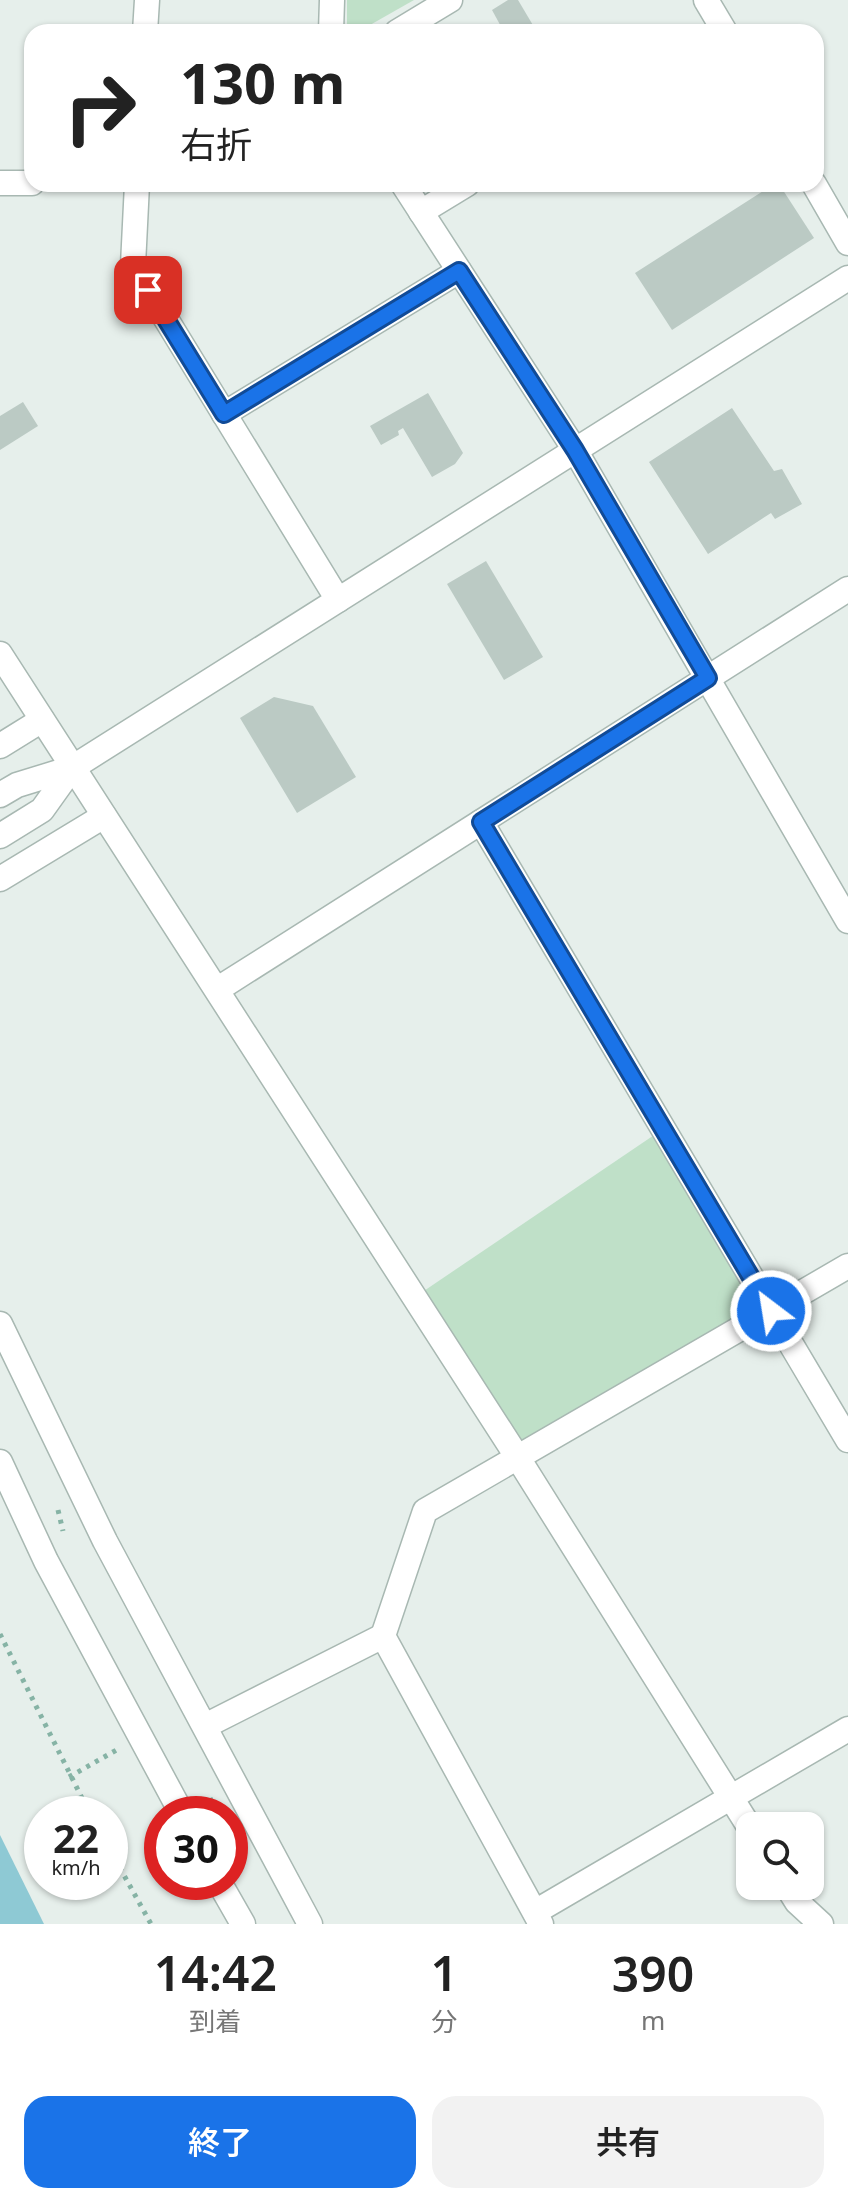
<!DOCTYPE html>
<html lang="ja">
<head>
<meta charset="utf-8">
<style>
	:root { --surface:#fff; --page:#f2f2f2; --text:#222; --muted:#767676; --accent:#1a73e8 }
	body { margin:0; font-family:"Noto Sans","Noto Sans JP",sans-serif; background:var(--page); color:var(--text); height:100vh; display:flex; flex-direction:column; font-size:30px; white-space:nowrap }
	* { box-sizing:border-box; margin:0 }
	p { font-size:26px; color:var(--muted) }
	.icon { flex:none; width:44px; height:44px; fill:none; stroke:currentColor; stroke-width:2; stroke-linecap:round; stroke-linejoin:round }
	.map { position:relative; height:1924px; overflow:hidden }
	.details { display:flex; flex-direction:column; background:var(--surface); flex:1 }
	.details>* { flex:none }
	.top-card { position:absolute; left:24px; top:24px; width:800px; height:168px; border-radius:24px; box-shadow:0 2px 6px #0004; background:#fff; color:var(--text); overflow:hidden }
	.buttons { position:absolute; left:736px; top:1812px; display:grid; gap:16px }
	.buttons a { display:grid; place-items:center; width:88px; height:88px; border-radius:16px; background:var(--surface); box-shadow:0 2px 6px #0004; font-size:40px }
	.speed { position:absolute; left:24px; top:1796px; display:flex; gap:16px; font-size:40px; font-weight:700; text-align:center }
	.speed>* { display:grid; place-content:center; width:104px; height:104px; border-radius:50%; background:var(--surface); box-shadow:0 2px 6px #0004; line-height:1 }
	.speed small { font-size:20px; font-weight:400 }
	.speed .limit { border:12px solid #d22; background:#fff; color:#111 }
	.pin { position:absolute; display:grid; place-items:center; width:68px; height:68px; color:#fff; margin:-34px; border-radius:16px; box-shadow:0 4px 12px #0006 }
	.me { position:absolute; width:88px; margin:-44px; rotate:329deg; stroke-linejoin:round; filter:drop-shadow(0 0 6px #0008) }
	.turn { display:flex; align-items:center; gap:28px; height:168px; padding:0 24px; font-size:36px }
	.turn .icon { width:104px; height:104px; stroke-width:2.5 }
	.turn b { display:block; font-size:56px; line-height:68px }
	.eta { display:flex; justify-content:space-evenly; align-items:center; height:136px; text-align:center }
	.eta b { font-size:48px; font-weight:600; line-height:56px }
	.cta { display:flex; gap:16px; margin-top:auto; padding:16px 24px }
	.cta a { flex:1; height:92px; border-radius:24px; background:var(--accent); color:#fff; font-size:32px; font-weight:600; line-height:92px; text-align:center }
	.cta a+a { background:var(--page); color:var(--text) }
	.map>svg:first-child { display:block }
	.green { fill:#bfe0c8 }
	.water { fill:#8ec9d4 }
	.building { fill:#bbcac4 }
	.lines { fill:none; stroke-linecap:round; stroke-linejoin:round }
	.minor-casing { stroke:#a8b8b2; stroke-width:27 }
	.path { stroke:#86b3a5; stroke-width:5; stroke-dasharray:4 6; stroke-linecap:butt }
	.minor { stroke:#fff; stroke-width:24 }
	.route-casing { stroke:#114b97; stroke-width:20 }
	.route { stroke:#1a73e8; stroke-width:14 }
</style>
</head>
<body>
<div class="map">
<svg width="848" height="1924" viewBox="0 0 848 1924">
	<rect width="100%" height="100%" fill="#e6efeb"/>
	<!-- green -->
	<g class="green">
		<polygon points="347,0 414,0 370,25 347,32"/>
		<polygon points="663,1129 771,1311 518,1458 415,1297"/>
	</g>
	<!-- water -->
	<polygon class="water" points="0,1835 44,1924 0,1924"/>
	<!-- building -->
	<g class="building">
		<polygon points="508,0 518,0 537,32 504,32 492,10"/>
		<polygon points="774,184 779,184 814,238 672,330 635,273"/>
		<polygon points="428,393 463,453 455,464 432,477 403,428 398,431 399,435 381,445 370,426"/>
		<polygon points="23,402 38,426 0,450 0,416"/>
		<polygon points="732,408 774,471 782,469 802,504 775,519 771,513 708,554 649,462"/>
		<polygon points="486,561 543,657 504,680 447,584"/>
		<polygon points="274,697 313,706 356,777 297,813 240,718"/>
	</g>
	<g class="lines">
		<!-- minor casing -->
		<g class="minor-casing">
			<g id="minor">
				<polyline points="706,0 725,32"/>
				<polyline points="145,32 147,0"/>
				<polyline points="331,32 332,0"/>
				<polyline points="397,32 450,0"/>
				<polyline points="0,183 32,183"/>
				<polyline points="137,184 133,265 338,600"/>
				<polyline points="403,184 575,450 848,921"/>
				<polyline points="814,184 848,243"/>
				<polyline points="421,212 467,184"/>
				<polyline points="224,414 459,271"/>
				<polyline points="0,654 518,1458 750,1828"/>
				<polyline points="0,746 42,720"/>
				<polyline points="0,795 17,785 72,768 848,278"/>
				<polyline points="481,822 848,1440"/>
				<polyline points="0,836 42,810 72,768"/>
				<polyline points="0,879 104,816"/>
				<polyline points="218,989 848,589"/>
				<polyline points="0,1324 105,1541 310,1924"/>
				<polyline points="0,1462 46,1561 182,1814"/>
				<polyline points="205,1726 383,1636"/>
				<polyline points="219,1882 243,1924"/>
				<polyline points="787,1886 797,1902 821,1924"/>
				<polyline points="535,1912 848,1729"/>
				<polyline points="541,1924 383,1636 425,1511 848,1266"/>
			</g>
		</g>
		<!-- path -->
		<g class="path">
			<polyline points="58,1510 63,1531"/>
			<polyline points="0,1634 90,1814"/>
			<polyline points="69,1777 120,1748"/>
			<polyline points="210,1798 216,1814"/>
			<polyline points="110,1850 151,1924"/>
		</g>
		<!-- minor -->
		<use href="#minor" class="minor"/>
	</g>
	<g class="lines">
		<!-- route casing -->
		<g class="route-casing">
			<polyline id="route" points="148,290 224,414 459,271 575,450 708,678 481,822 771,1311"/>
		</g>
		<!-- route -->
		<use href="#route" class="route"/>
	</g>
</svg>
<div class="buttons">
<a><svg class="icon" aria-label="search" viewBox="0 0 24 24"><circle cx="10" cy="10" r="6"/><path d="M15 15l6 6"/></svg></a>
</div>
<div class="speed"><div>22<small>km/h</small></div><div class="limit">30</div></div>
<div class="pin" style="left:148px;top:290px;background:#d93025"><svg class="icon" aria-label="arrive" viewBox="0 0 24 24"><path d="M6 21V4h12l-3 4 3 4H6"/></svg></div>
<svg class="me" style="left:771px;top:1311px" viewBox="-20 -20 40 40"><circle r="17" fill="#1a73e8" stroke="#fff" stroke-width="3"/><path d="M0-11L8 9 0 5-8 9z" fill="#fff"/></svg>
<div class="top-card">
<div class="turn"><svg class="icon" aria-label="right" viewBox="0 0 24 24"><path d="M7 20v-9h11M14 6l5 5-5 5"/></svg><div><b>130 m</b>右折</div></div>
</div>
</div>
<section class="details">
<div class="eta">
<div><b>14:42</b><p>到着</p></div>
<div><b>1</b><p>分</p></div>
<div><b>390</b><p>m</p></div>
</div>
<div class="cta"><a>終了</a><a>共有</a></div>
</section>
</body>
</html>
